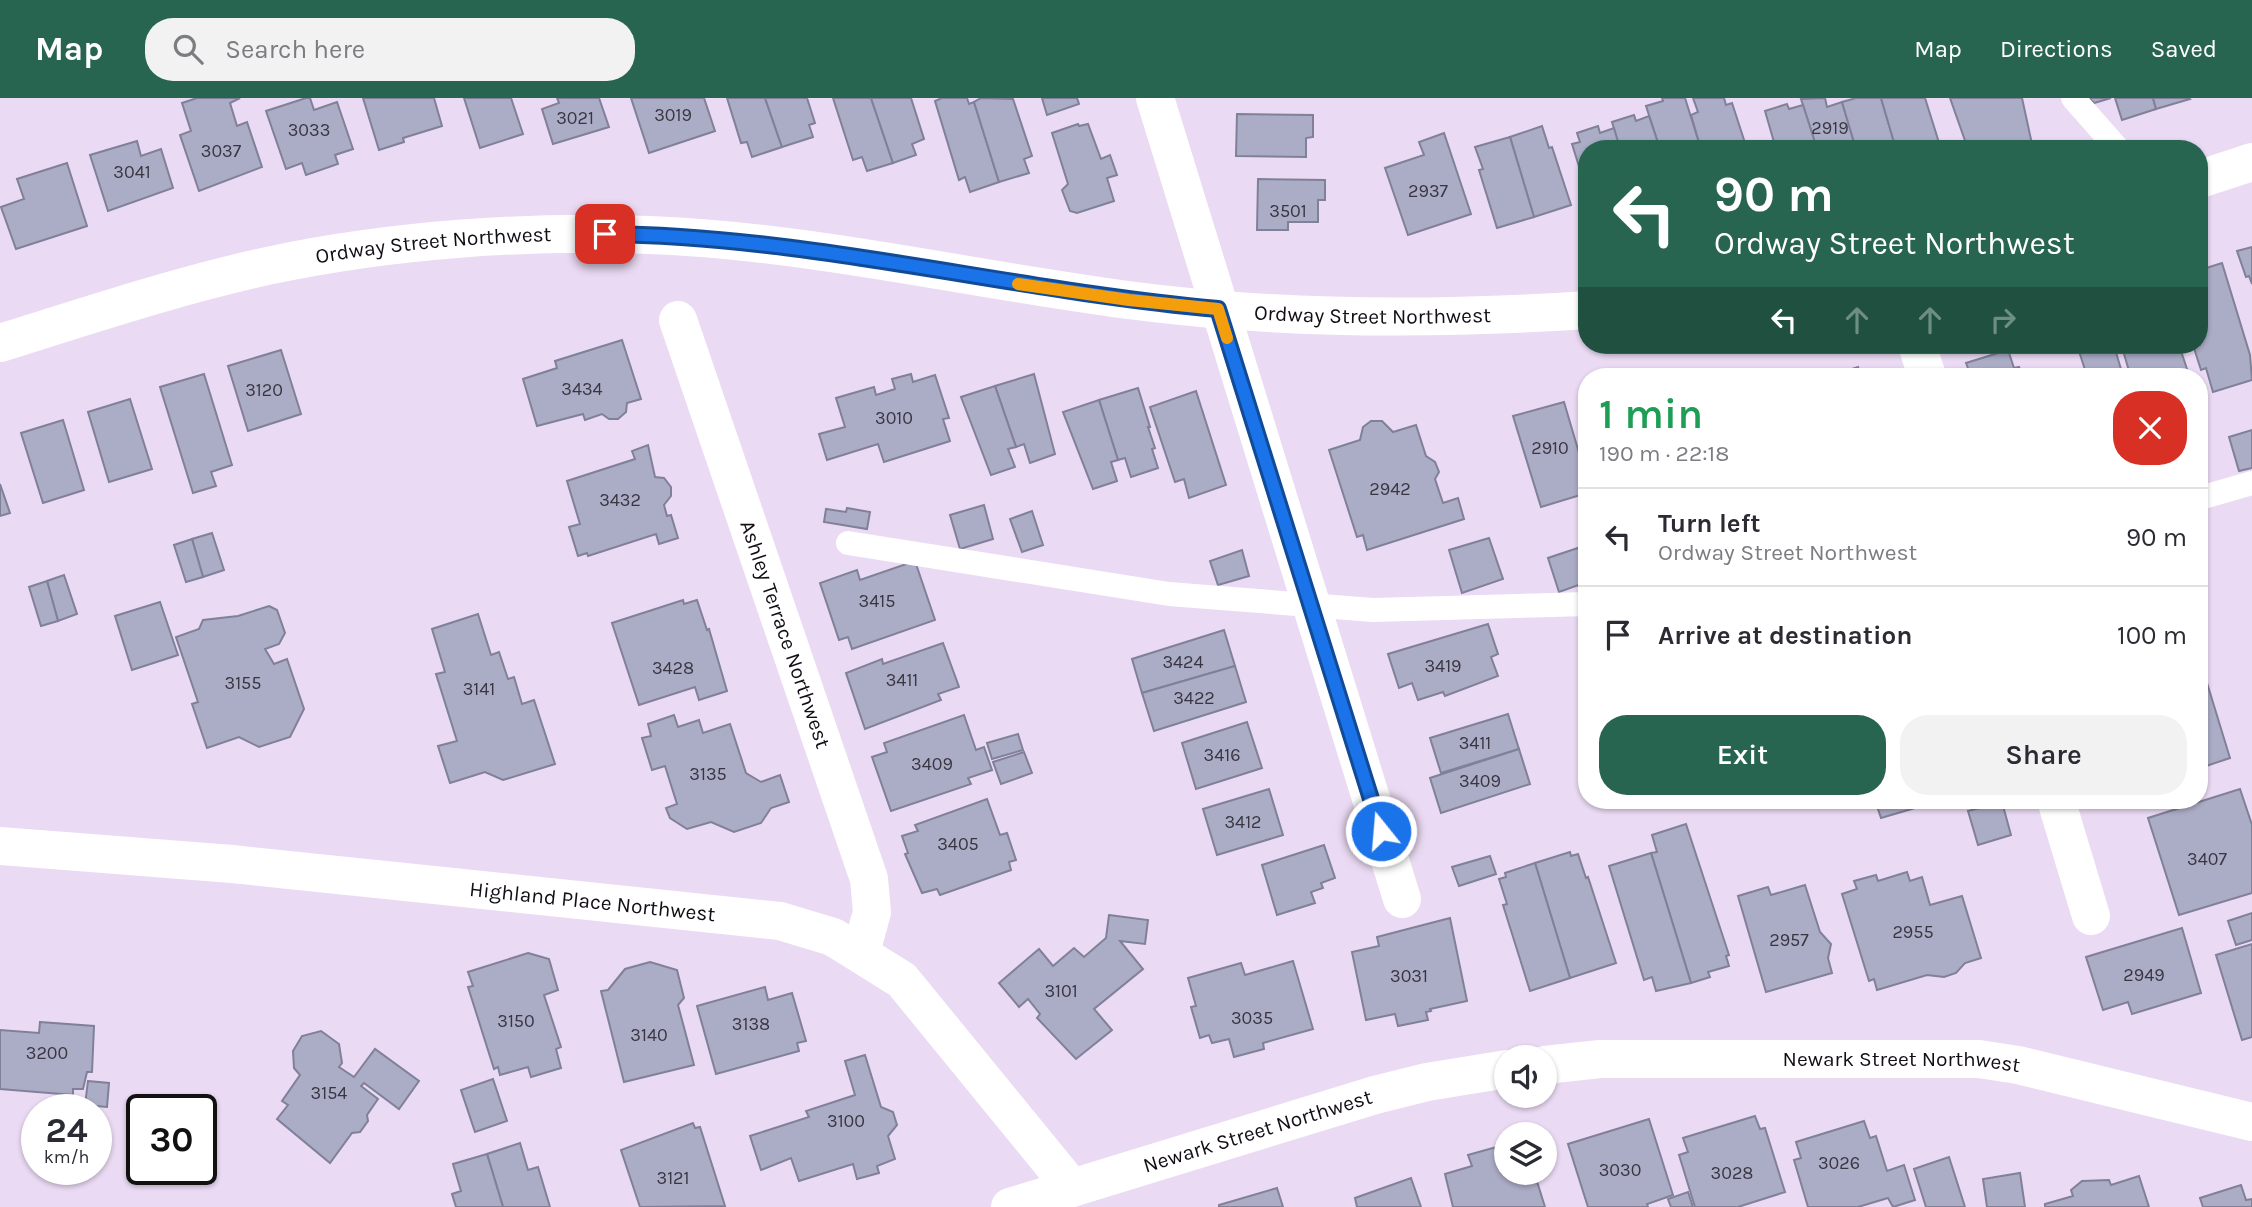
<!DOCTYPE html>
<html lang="en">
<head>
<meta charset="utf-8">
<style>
	:root { --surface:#fff; --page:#f2f2f3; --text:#2b2b33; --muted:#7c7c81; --line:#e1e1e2; --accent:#286550 }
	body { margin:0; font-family:Karla,sans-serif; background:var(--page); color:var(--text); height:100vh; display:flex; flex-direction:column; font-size:26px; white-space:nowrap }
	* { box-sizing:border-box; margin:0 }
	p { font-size:23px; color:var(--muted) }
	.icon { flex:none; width:38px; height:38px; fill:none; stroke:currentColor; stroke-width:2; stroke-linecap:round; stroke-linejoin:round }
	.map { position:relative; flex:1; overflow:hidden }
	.side { position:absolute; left:1578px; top:270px; width:630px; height:441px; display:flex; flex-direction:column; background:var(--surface); border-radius:28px; box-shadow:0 2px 5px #0004 }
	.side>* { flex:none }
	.top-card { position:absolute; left:1578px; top:42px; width:630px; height:214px; border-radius:28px; box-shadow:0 2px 5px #0004; background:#286550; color:#fff; overflow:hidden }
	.buttons { position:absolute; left:1494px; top:947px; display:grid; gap:14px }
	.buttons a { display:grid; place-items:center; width:63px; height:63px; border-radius:50%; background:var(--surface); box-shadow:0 2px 5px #0004; font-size:35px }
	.speed { position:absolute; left:21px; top:996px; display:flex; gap:14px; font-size:35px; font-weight:700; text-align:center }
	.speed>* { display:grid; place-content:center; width:91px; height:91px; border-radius:50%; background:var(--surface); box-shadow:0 2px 5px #0004; line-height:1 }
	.speed small { font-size:18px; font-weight:400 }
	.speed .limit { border:4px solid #111; border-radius:10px; background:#fff; color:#111 }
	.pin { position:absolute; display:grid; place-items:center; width:60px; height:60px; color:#fff; margin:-30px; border-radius:14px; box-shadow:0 4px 10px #0006 }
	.me { position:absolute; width:77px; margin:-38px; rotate:343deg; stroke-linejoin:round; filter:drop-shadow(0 0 5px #0008) }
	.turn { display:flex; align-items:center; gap:24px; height:147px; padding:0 21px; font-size:32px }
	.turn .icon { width:91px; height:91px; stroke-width:2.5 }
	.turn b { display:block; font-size:49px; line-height:60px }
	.lanes { display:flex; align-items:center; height:66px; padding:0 21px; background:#0003; justify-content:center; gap:35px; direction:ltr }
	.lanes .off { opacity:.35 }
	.round { display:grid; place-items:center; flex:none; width:74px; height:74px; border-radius:28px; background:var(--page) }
	.head { display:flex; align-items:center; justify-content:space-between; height:119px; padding:0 21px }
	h1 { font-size:42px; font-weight:600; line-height:52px; color:#1e9e55 }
	.button { display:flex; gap:14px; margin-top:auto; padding:14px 21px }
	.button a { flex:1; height:80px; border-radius:28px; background:var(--accent); color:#fff; font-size:28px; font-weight:600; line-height:80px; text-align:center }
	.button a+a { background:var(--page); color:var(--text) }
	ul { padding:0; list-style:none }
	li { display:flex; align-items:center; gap:21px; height:98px; padding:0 21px; border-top:2px solid var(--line) }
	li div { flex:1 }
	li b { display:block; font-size:26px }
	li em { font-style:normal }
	header { display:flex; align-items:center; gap:42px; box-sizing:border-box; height:98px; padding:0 35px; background:var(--accent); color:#fff }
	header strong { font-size:33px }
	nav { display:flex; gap:38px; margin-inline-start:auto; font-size:24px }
	.search { width:490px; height:63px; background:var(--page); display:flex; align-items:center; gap:18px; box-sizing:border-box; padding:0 24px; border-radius:28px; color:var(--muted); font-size:26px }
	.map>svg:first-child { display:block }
	.building { fill:#abacc6; stroke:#808099; stroke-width:2 }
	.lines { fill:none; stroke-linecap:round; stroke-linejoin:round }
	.service { stroke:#fff; stroke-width:24 }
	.minor { stroke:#fff; stroke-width:38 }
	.route-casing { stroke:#114b97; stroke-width:18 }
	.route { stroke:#1a73e8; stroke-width:12 }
	.slow { stroke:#f59e0b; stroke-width:12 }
	.labels { text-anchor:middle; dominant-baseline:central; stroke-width:7; stroke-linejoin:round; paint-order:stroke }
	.number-label { font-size:18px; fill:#393642 }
	.street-label { font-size:21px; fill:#130e16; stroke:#fff }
</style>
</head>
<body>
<header>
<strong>Map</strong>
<div class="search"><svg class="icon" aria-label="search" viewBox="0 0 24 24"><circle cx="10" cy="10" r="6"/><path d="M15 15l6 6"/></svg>Search here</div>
<nav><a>Map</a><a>Directions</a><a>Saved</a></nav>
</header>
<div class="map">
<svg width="2252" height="1109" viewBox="0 0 2252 1109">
	<rect width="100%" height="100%" fill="#eadaf3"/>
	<!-- building -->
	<g class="building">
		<polygon points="197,0 240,0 230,5 237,28 247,24 262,69 199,93 180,37 191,33 182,5"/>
		<polygon points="306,0 310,0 314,12 337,4 353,51 335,57 338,66 306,77 302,65 286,71 266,13"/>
		<polygon points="363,0 434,0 442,28 403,40 404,44 379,52"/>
		<polygon points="464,0 511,0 523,36 480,50"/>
		<polygon points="557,0 599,0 609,29 553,46 542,11 559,5"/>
		<polygon points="631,0 704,0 715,33 649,55"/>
		<polygon points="727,0 765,0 782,49 752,59 747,44 741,45"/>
		<polygon points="765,0 807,0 815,25 809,27 813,39 782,49"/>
		<polygon points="833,0 871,0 893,65 867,73 862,59 853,62"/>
		<polygon points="871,0 911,0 924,41 912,46 916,57 893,65"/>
		<polygon points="942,0 967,0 969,6 974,4 999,84 970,94 965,79 959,82 935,3"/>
		<polygon points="981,0 1013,1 1032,58 1024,61 1029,75 999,84 974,4"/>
		<polygon points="1042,0 1077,0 1079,6 1047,17"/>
		<polygon points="1662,0 1685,0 1701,51 1660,51 1646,8 1663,3"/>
		<polygon points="1693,0 1724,0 1726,7 1732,5 1747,51 1701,51 1691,17 1698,14"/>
		<polygon points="1825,0 1827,9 1842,4 1856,51 1817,51 1801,1"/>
		<polygon points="1856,0 1881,0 1896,51 1856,51 1842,4"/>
		<polygon points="1881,0 1925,0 1941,51 1896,51"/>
		<polygon points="1950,0 2022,0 2032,46 2015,51 1968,51"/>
		<polygon points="2089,0 2111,0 2094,5"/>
		<polygon points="2115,0 2153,0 2156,11 2122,22"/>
		<polygon points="2153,0 2189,0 2190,1 2156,11"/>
		<polygon points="1787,6 1789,11 1803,7 1817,51 1776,51 1765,13"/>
		<polygon points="1237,16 1313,17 1313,39 1306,40 1306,59 1236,58"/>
		<polygon points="1634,17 1636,23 1649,18 1660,51 1620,51 1612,24"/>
		<polygon points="1078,26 1079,28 1088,26 1101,61 1110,57 1117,77 1107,80 1114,103 1077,115 1070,113 1062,92 1068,86 1052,35"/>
		<polygon points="1542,28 1549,50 1552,49 1571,107 1534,119 1510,39"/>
		<polygon points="1598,28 1600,35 1614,30 1620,51 1587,51 1587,94 1572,46 1580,44 1577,35"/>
		<polygon points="1444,35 1471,116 1408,137 1385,70 1424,57 1419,44"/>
		<polygon points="1510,39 1534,119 1497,130 1479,72 1483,71 1475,49"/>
		<polygon points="137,43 141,58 161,51 173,90 108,113 90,57"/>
		<polygon points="67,65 87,128 16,151 1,109 24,101 17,81"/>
		<polygon points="1258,81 1325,82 1325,102 1318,102 1318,124 1288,124 1288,132 1257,132"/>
		<polygon points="2252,149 2252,186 2249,178 2246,179 2237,153"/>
		<polygon points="2222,165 2250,257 2252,282 2213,294 2206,270 2201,272 2193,247 2200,247 2200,172"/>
		<polygon points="622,242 641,301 627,305 626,314 618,321 609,321 602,316 585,322 583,316 537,328 523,281 557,270 555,263"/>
		<polygon points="2077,247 2179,247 2188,274 2173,278 2136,278 2134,271 2129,273 2122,249 2115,251 2123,278 2087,278"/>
		<polygon points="281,252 301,316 248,333 228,268"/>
		<polygon points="2008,252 2014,270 2019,269 2023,278 1971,278 1966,265"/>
		<polygon points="1858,269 1861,278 1830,278"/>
		<polygon points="204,276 232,367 211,374 216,388 193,395 160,289"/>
		<polygon points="911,276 913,284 935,277 949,320 943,321 950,343 884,364 878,346 827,362 819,336 845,329 836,300 874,289 876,297 895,291 892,281"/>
		<polygon points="1034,276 1055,356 1030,365 1024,346 1016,349 995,288"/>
		<polygon points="995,288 1016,349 1008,351 1015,369 991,377 961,299"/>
		<polygon points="1138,290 1150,329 1148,329 1155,350 1152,351 1158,370 1131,379 1125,360 1118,362 1099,302"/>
		<polygon points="1196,293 1226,387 1189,400 1184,381 1175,384 1150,309"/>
		<polygon points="130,301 152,371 109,384 88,314"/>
		<polygon points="1099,302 1118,362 1111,364 1117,383 1093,391 1063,314"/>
		<polygon points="1564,304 1587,382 1587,395 1541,409 1513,318"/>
		<polygon points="63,322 84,392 43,405 21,335"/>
		<polygon points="1371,323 1382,323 1393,334 1416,327 1426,358 1435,364 1439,374 1435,381 1443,405 1458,400 1464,421 1367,452 1363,437 1357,439 1329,352 1360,342 1363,329"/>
		<polygon points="2252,332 2252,370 2239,373 2229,339"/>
		<polygon points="648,347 655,379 664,380 671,389 671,398 664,407 667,418 671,417 678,440 659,446 656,436 588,458 587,455 578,458 569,429 580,426 567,383 635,361 632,353"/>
		<polygon points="0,386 10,415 0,418"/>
		<polygon points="984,407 993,441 960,451 950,417"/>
		<polygon points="847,410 870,414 867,431 824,424 826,411 846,414"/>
		<polygon points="1032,413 1043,447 1022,454 1010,421"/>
		<polygon points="212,435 224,472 203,479 192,441"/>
		<polygon points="1489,440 1503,481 1462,495 1449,452"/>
		<polygon points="192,441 203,479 186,484 174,447"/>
		<polygon points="1587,447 1587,484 1559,494 1548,460"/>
		<polygon points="1242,452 1249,478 1218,487 1210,463"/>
		<polygon points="915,463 935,522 852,551 848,539 839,542 820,485 857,472 860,482"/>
		<polygon points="64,477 77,516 58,523 47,483"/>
		<polygon points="47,483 58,523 41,528 29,489"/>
		<polygon points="683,502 684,506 697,502 707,532 709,531 727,593 699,602 695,589 639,607 612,525"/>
		<polygon points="160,504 178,557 132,572 115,518"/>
		<polygon points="269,508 277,512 285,535 279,546 265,551 274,566 287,561 304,611 290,639 259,649 239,639 207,650 192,606 198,604 176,539 199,531 203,522 238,518"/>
		<polygon points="478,516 491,557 499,554 508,581 514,579 522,606 534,602 555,666 503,682 485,674 450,685 438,648 457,643 436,576 445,574 432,531"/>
		<polygon points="1488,526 1498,556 1491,559 1498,578 1445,598 1443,594 1418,602 1412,585 1399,590 1388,556"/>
		<polygon points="1224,532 1235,568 1142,595 1132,561"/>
		<polygon points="943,545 959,589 938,596 941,602 865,631 846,575 882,561 883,566"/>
		<polygon points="2200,562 2230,660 2200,670"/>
		<polygon points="1235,568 1246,604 1154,633 1142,595"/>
		<polygon points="1508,616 1519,651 1441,675 1430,640"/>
		<polygon points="674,617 678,629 699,622 703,635 730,626 746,675 761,684 780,677 789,704 771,710 761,725 734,734 711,724 687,731 670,720 666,710 677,706 665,668 652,672 642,640 651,638 648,626"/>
		<polygon points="964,617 976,652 984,649 992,672 968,680 971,686 891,713 872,659 887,654 884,645"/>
		<polygon points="1247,624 1262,670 1196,691 1182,645"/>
		<polygon points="1018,636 1023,652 992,661 987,645"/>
		<polygon points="1519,651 1530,686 1441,715 1430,680"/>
		<polygon points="1024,654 1032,675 1001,686 993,664"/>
		<polygon points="1269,691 1283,737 1217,757 1203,711"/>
		<polygon points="2240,691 2252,727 2252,795 2179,817 2148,720"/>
		<polygon points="987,701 1000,737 1007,735 1016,762 1009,764 1011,772 940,797 937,791 922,795 905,756 908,755 902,738 918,733 915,727"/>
		<polygon points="1875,702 1930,702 1925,707 1881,720"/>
		<polygon points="2002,704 2011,737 1978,747 1968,713"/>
		<polygon points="1686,726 1729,857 1726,858 1729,868 1708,874 1710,879 1691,885 1651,755 1657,754 1652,737"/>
		<polygon points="1324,747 1335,780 1321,785 1323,790 1311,794 1315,805 1277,817 1262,767"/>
		<polygon points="1570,754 1571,758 1578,756 1586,780 1588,779 1616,865 1570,880 1535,765"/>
		<polygon points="1651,755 1691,885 1656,893 1652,879 1644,882 1609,768"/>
		<polygon points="1490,758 1496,776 1459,788 1452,769"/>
		<polygon points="1535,765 1570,880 1530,893 1503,807 1507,806 1499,781 1506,779 1505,775"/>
		<polygon points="1907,774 1910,783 1922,779 1930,807 1962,798 1981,860 1965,865 1956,875 1944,879 1927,877 1877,892 1874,881 1869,883 1842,796 1857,791 1854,783 1876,777 1878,783"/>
		<polygon points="1805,787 1820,834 1831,846 1828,860 1832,875 1766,894 1738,798 1768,789 1771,797"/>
		<polygon points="2252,815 2252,842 2236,847 2228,823"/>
		<polygon points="1109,817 1148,822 1145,846 1120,843 1143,871 1094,911 1112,932 1076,961 1037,920 1040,916 1028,901 1019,909 999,885 1039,851 1053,868 1074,850 1084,859 1106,840"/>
		<polygon points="1450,820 1467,903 1430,911 1431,913 1426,914 1428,922 1398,928 1395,916 1366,922 1352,854 1379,848 1377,839"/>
		<polygon points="2182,830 2201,895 2132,916 2128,904 2103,912 2086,859"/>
		<polygon points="2252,846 2252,939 2242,942 2216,857"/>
		<polygon points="528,855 549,861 558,892 544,897 561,949 556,951 561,970 531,979 528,969 500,977 498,969 494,971 468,889 473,888 468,874"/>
		<polygon points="1293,863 1313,931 1263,945 1264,951 1234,959 1229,941 1212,945 1209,937 1200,940 1191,909 1196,908 1188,880 1241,865 1245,877"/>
		<polygon points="650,864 677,872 684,900 678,907 694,967 624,984 601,893 608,892 625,871"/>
		<polygon points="765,889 768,902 792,895 806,943 797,945 799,953 716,976 697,908"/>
		<polygon points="40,924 94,928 92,974 87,974 83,991 73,991 73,997 0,991 0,932 39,935"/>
		<polygon points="321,933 339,946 342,965 339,969 354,979 375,951 419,983 399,1011 364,985 361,988 378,1001 367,1017 368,1023 360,1034 352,1035 330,1065 277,1021 288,1007 282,1003 300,977 294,970 293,953 302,938"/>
		<polygon points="865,957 881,1009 893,1014 897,1027 888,1038 895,1061 877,1068 879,1075 857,1081 853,1066 799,1083 791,1060 761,1072 750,1038 809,1019 806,1013 855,997 845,963"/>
		<polygon points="493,981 507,1023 475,1034 461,992"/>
		<polygon points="88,983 109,985 107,1009 85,1007"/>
		<polygon points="1755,1018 1760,1031 1765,1030 1785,1094 1738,1109 1695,1109 1679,1057 1688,1054 1683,1040"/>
		<polygon points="1649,1021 1673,1097 1647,1106 1648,1109 1588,1109 1568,1046"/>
		<polygon points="1864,1023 1870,1040 1876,1038 1887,1073 1904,1067 1915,1102 1893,1109 1888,1100 1858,1109 1808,1109 1794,1062 1801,1060 1796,1044"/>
		<polygon points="693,1025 695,1030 700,1029 725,1108 640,1109 621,1052"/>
		<polygon points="520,1045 528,1072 538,1069 550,1109 503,1109 487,1056"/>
		<polygon points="1507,1046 1507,1074 1534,1074 1545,1109 1453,1109 1445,1076 1472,1068 1468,1057"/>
		<polygon points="487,1056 503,1109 456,1109 452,1096 461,1093 453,1066"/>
		<polygon points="1949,1059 1965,1109 1926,1109 1914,1071"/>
		<polygon points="2020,1075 2025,1109 1987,1109 1983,1081"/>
		<polygon points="2139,1078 2149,1109 2045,1109 2045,1106 2073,1098 2071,1092 2082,1083 2109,1082 2111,1087"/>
		<polygon points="1411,1080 1421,1109 1357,1109 1355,1100"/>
		<polygon points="2241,1087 2246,1102 2252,1101 2252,1109 2203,1109 2200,1100"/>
		<polygon points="1277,1090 1283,1109 1219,1109 1219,1107"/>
		<polygon points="1688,1094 1693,1109 1671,1109 1668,1101"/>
	</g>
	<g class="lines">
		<!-- service -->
		<g class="service">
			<polyline points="2073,0 2118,51"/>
			<polyline points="2200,400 2252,385"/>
			<polyline points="848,445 1169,496 1373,512 1587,506"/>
		</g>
		<!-- minor -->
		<g class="minor">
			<polyline points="1155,0 1402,801"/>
			<polyline points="2200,81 2252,64"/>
			<path id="s1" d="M678,222l191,559 3,33 -11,40"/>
			<path id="s2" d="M0,245c90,-28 179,-58 272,-78 118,-25 256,-35 377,-30 161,6 319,44 479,65 151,20 308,20 459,10"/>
			<polyline points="1917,247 1927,278"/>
			<polyline points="2056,702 2091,818"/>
			<path id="s3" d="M0,748l232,18 548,57 53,16 69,43 170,208"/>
			<path id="s4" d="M1545,967l55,-6h379l39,6 234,57"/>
			<path id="s5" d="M1010,1109l365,-112 52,-13 80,-13"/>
		</g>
	</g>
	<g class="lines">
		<!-- route casing -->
		<g class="route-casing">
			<path id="route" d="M605,136c206,2 408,57 613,75l163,522"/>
		</g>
		<!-- route -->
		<use href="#route" class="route"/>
		<!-- slow -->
		<polyline class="slow" points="1018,186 1129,202 1218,211 1227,240"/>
	</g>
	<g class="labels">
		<!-- number labels -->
		<g class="number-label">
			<text x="673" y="17">3019</text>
			<text x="575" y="20">3021</text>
			<text x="1830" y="30">2919</text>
			<text x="309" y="32">3033</text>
			<text x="221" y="53">3037</text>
			<text x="132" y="74">3041</text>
			<text x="1428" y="93">2937</text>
			<text x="1288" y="113">3501</text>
			<text x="582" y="291">3434</text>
			<text x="264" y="292">3120</text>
			<text x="894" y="320">3010</text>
			<text x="1550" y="350">2910</text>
			<text x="1390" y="391">2942</text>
			<text x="620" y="402">3432</text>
			<text x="877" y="503">3415</text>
			<text x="1183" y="564">3424</text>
			<text x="1443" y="568">3419</text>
			<text x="673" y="570">3428</text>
			<text x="902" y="582">3411</text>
			<text x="243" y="585">3155</text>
			<text x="479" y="591">3141</text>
			<text x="1194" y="600">3422</text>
			<text x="1475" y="645">3411</text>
			<text x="1222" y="657">3416</text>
			<text x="932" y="666">3409</text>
			<text x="708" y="676">3135</text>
			<text x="1480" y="683">3409</text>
			<text x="1243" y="724">3412</text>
			<text x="958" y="746">3405</text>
			<text x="2207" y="761">3407</text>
			<text x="1913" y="834">2955</text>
			<text x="1789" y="842">2957</text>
			<text x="2144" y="877">2949</text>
			<text x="1409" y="878">3031</text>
			<text x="1061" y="893">3101</text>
			<text x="1252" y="920">3035</text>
			<text x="516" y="923">3150</text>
			<text x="751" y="926">3138</text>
			<text x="649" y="937">3140</text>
			<text x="47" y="955">3200</text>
			<text x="329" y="995">3154</text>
			<text x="846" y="1023">3100</text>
			<text x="1839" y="1065">3026</text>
			<text x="1620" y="1072">3030</text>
			<text x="1732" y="1075">3028</text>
			<text x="673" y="1080">3121</text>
		</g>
		<!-- street labels -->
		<g class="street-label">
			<text stroke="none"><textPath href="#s2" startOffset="446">Ordway Street Northwest</textPath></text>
			<text stroke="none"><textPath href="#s2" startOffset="1391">Ordway Street Northwest</textPath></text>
			<text stroke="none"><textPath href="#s1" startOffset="332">Ashley Terrace Northwest</textPath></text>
			<text stroke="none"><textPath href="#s3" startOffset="595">Highland Place Northwest</textPath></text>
			<text stroke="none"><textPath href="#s4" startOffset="357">Newark Street Northwest</textPath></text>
			<text stroke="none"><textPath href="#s5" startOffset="259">Newark Street Northwest</textPath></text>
		</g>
	</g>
</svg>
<div class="buttons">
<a><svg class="icon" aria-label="sound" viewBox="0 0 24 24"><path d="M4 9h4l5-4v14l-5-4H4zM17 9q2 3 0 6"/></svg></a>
<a><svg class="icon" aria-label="layers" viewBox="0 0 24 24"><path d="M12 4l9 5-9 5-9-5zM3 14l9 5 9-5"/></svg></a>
</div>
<div class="speed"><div>24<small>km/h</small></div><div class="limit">30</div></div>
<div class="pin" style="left:605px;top:136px;background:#d93025"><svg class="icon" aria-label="arrive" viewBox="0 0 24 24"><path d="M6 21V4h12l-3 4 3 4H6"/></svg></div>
<svg class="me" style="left:1381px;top:733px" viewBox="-20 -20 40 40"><circle r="17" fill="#1a73e8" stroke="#fff" stroke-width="3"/><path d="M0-11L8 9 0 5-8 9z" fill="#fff"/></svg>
<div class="top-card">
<div class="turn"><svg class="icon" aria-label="left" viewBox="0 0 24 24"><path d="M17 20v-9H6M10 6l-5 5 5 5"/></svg><div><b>90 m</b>Ordway Street Northwest</div></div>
<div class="lanes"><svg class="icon" aria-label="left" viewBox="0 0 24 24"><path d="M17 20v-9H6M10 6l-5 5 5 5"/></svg><svg class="icon off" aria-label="ahead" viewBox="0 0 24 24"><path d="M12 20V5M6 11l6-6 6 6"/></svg><svg class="icon off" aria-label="ahead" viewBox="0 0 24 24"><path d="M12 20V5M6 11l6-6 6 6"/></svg><svg class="icon off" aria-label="right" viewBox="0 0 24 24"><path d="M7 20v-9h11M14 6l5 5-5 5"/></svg></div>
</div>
<section class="side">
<div class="head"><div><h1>1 min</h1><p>190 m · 22:18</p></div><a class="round" style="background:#d93025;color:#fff"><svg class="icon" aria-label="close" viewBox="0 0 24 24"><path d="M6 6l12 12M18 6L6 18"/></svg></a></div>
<ul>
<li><svg class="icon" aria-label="left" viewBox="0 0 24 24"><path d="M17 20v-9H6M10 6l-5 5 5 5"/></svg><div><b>Turn left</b><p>Ordway Street Northwest</p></div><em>90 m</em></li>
<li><svg class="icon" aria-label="arrive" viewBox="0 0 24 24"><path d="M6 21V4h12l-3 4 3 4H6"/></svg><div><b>Arrive at destination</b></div><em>100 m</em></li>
</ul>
<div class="button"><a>Exit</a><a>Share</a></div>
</section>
</div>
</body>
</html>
